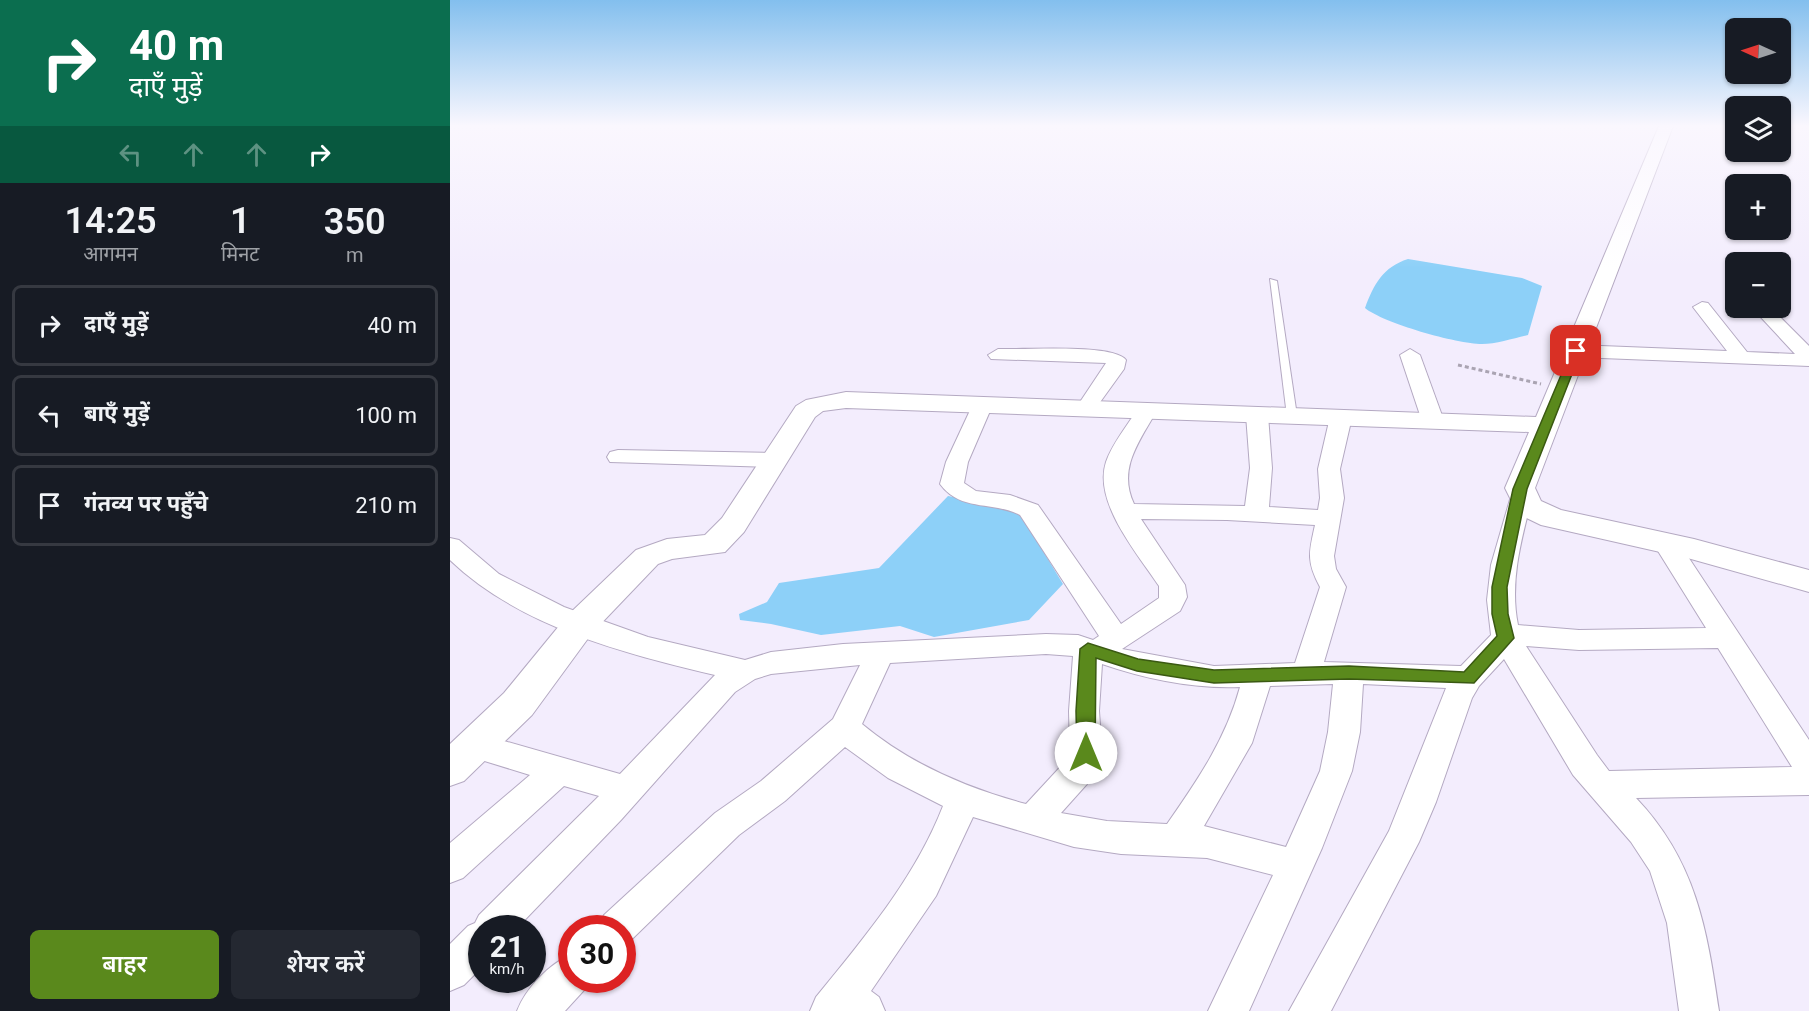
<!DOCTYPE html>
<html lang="hi">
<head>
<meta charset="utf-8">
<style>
	:root { --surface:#171b24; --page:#242831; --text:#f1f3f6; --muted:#9ea1a6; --line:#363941; --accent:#5a891c }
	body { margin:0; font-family:Roboto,"Noto Sans Devanagari",sans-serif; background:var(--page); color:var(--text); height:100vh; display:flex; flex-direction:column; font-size:22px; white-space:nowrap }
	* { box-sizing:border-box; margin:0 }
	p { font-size:20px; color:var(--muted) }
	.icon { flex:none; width:33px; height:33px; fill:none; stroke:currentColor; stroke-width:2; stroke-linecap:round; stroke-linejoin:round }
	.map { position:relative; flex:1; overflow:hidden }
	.side { display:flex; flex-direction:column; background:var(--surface); width:450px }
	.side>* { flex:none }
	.hud { background:#0b6e4f; color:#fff; overflow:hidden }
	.needle { width:39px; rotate:273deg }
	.tools { position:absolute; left:1275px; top:18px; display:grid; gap:12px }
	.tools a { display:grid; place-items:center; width:66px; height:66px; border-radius:9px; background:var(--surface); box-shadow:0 2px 4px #0004; font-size:30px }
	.speed { position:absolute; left:18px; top:915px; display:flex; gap:12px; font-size:30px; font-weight:700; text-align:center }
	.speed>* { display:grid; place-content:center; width:78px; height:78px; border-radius:50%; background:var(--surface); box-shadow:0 2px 4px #0004; line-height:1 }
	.speed small { font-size:15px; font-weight:400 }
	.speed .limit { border:9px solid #d22; background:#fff; color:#111 }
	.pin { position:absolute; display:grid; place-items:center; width:51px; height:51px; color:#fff; margin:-26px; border-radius:12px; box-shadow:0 3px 9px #0006 }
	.me { position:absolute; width:66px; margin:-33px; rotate:0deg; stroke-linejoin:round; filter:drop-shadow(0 0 4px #0008) }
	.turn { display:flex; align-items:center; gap:21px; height:126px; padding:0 30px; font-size:27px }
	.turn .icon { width:78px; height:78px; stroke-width:2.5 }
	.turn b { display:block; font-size:42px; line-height:51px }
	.lanes { display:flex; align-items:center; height:57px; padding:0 30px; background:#0003; justify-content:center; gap:30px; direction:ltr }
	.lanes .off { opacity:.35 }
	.eta { display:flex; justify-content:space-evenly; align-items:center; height:102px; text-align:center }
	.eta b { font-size:36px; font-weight:600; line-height:42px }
	.action { display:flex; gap:12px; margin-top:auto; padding:12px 30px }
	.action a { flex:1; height:69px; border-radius:9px; background:var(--accent); color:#fff; font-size:24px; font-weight:600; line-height:69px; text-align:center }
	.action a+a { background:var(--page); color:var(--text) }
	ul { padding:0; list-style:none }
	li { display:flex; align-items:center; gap:18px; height:81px; margin:0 12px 9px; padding:0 18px; border:3px solid var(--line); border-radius:9px }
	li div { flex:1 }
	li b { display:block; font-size:22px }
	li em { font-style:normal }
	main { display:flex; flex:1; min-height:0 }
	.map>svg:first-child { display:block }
	.water { fill:#8dd0f8 }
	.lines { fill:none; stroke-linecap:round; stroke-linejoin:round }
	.service-casing { stroke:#b4a9c2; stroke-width:2 }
	.minor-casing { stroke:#b4a9c2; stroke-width:2 }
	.tertiary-casing { stroke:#b4a9c2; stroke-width:2 }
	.path { stroke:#aaa4b2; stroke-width:3; stroke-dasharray:4 3; stroke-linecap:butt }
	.service { fill:#fff; fill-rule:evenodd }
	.minor { fill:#fff; fill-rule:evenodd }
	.tertiary { fill:#fff; fill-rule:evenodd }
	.route { fill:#5a891c; stroke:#3a5912; stroke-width:1.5 }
</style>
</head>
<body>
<main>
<section class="side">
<div class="hud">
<div class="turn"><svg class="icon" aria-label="right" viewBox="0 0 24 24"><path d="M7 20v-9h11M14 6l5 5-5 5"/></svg><div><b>40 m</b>दाएँ मुड़ें</div></div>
<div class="lanes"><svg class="icon off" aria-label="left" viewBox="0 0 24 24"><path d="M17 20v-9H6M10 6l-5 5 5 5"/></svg><svg class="icon off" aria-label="ahead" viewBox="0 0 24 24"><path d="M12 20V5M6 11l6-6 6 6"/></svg><svg class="icon off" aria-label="ahead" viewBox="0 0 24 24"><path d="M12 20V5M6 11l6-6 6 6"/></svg><svg class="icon" aria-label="right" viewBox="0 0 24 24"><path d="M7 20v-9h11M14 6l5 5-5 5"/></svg></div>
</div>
<div class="eta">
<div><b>14:25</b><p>आगमन</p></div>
<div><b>1</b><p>मिनट</p></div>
<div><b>350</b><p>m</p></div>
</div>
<ul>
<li><svg class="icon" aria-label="right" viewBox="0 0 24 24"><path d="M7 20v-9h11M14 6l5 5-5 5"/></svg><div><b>दाएँ मुड़ें</b></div><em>40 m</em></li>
<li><svg class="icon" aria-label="left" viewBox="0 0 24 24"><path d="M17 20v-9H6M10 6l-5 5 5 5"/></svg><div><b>बाएँ मुड़ें</b></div><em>100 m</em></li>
<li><svg class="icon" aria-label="arrive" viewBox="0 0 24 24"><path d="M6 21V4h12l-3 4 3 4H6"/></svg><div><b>गंतव्य पर पहुँचे</b></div><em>210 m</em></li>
</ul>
<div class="action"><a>बाहर</a><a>शेयर करें</a></div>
</section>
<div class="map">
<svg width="1359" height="1011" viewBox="0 0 1359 1011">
	<rect width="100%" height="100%" fill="#f3edfd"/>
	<!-- water -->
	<g class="water">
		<path d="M958,259l114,19 20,8 -14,49c-14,3 -32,9 -46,9 -25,0 -99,-21 -117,-36 9,-24 18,-41 43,-49z"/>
		<polygon points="498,496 567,508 613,584 579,620 484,637 450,626 371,635 321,624 290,620 289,614 317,602 329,583 429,568"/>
	</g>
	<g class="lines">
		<!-- service casing -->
		<g class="service-casing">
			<polygon id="service" points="820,279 827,281 847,416 842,419 837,416"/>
		</g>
		<!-- minor casing -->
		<g class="minor-casing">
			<g id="minor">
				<polygon points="1252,302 1258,303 1297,352 1345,354 1306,312 1312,308 1321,308 1359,346 1359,366 1126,357 1117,351 1126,345 1277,351 1243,307"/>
				<path d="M548,349c23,1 116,-6 128,11l-2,9 -31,43h-14l-3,-4 30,-45 -115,-4 -3,-4z"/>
				<polygon points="960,349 970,355 994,421 990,425 976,425 972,421 950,355"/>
				<path d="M533,398l7,2 3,4 -25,58 -4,21 12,8 34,4 28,10 83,119 38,-26v-12c-22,-33 -66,-84 -53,-124 6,-18 21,-36 31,-52l3,-4h14l3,4c-17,31 -40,58 -23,94l111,2 5,-38 -4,-53 4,-4h14l4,4 4,53 -3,39 49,3 2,-12 -2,-29 12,-52 4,-4h14l4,4 -12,52 4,29 -10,58 2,13 10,18 -22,75 137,4 30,-31 -4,-35 4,-35 22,-76h16l4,5c-11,43 -24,87 -15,131l61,5 127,-2 -53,-85 4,-6 9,-2 9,2 134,203v55l-173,3c60,63 71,131 83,213h-40l-12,-88 -17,-52 -19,-29 -58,-67 -69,-116 -25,27 -7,12 -36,104 -17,40 -88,169h-42l100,-180 57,-143 -83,-4 -3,48 -8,39 -30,77 -73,163h-41l65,-136 -66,-17 -86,-4 -47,-7 -101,-30 -37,79 -65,95 8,6 6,14h-75l6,-14c48,-59 99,-119 127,-191l-55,-28 -43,-31 -60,54 -46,34 -109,106 -8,3v-16h-24l6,-13 111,-102 46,-32 72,-62 27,-54 -89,9 -16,5 -20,13 -114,128 -104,108h-35v39l-18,18 -14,6v-47l18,-18 7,-3 4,-8 120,-119 -35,-10 -101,92 -13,5v-40l80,-68 -65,-20 -5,-9 5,-9 11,-4 144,41 95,-99c-92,-22 -195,-48 -265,-115v-22l9,2 40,34 65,33 84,30 97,23 26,-8 72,-8 203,-10 32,1 15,5 6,-4 -79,-121c-26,-14 -60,-3 -80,-31l6,-22 27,-58 3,-4zM691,519l86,1 88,5c-6,27 -9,36 5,62l-25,76 -81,3 -92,-17 58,-38 7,-14 -2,-12zM1076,646l53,4 139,-2 74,119 -183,4 -12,-16zM596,654l27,2 -4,55 1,41 -7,12 -37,40c-60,-16 -116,-40 -164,-80l28,-61zM652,664c44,15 91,25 138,23 -14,52 -43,94 -73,137l-60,-3 -46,-8 26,-29 15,-31 -3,-42zM883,684l-5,48 -8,39 -34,76 -82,-21 48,-83 18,-57z"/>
				<polygon points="168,450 324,453 332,455 335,460 332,465 324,467 160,462 157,457 160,452"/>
				<path d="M122,954v26h17l-3,8 -21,23h-48c9,-23 32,-47 55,-57z"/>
			</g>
		</g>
		<!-- tertiary casing -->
		<g class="tertiary-casing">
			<polygon id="tertiary" points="1209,126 1223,126 1085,488 1091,501 1111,510 1244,539 1359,570 1359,592 1241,559 1091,525 1068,514 1055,488 1079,432 396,408 373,411 365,417 294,532 275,552 222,559 208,564 142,633 82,715 14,781 0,786 0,744 54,693 118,615 186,550 217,539 255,535 272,518 346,406 356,400 396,392 1086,417"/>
		</g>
		<!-- path -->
		<polyline class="path" points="1008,365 1091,384"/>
		<!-- service -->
		<use href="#service" class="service"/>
		<!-- minor -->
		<use href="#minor" class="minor"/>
		<!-- tertiary -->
		<use href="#tertiary" class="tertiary"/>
	</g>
	<!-- sky -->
	<linearGradient id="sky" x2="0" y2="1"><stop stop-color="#83bfee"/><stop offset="0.47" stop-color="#faf7fe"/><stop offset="1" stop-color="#faf7fe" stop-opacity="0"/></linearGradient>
	<rect width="1359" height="268" fill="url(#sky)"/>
	<!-- route -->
	<polygon class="route" points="1122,349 1131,351 1077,489 1057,587 1058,614 1064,638 1024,683 899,679 764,683 687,671 646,658 645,753 642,758 636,761 629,758 627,753 626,711 630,649 638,643 688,659 764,670 899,666 1014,672 1047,636 1042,614 1042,587 1063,489"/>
</svg>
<div class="tools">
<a><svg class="needle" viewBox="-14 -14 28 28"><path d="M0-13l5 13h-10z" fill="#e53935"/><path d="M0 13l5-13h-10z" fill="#9ea1a6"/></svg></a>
<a><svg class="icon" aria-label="layers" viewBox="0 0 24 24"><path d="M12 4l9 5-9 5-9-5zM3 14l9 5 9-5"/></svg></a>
<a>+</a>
<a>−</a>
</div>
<div class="speed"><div>21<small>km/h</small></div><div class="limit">30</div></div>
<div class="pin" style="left:1126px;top:351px;background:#d93025"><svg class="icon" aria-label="arrive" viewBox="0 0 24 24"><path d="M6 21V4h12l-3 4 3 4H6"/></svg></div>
<svg class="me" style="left:636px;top:753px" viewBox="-20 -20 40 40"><circle r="19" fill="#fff"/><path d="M0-13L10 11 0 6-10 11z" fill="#5a891c"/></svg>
</div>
</main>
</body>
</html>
